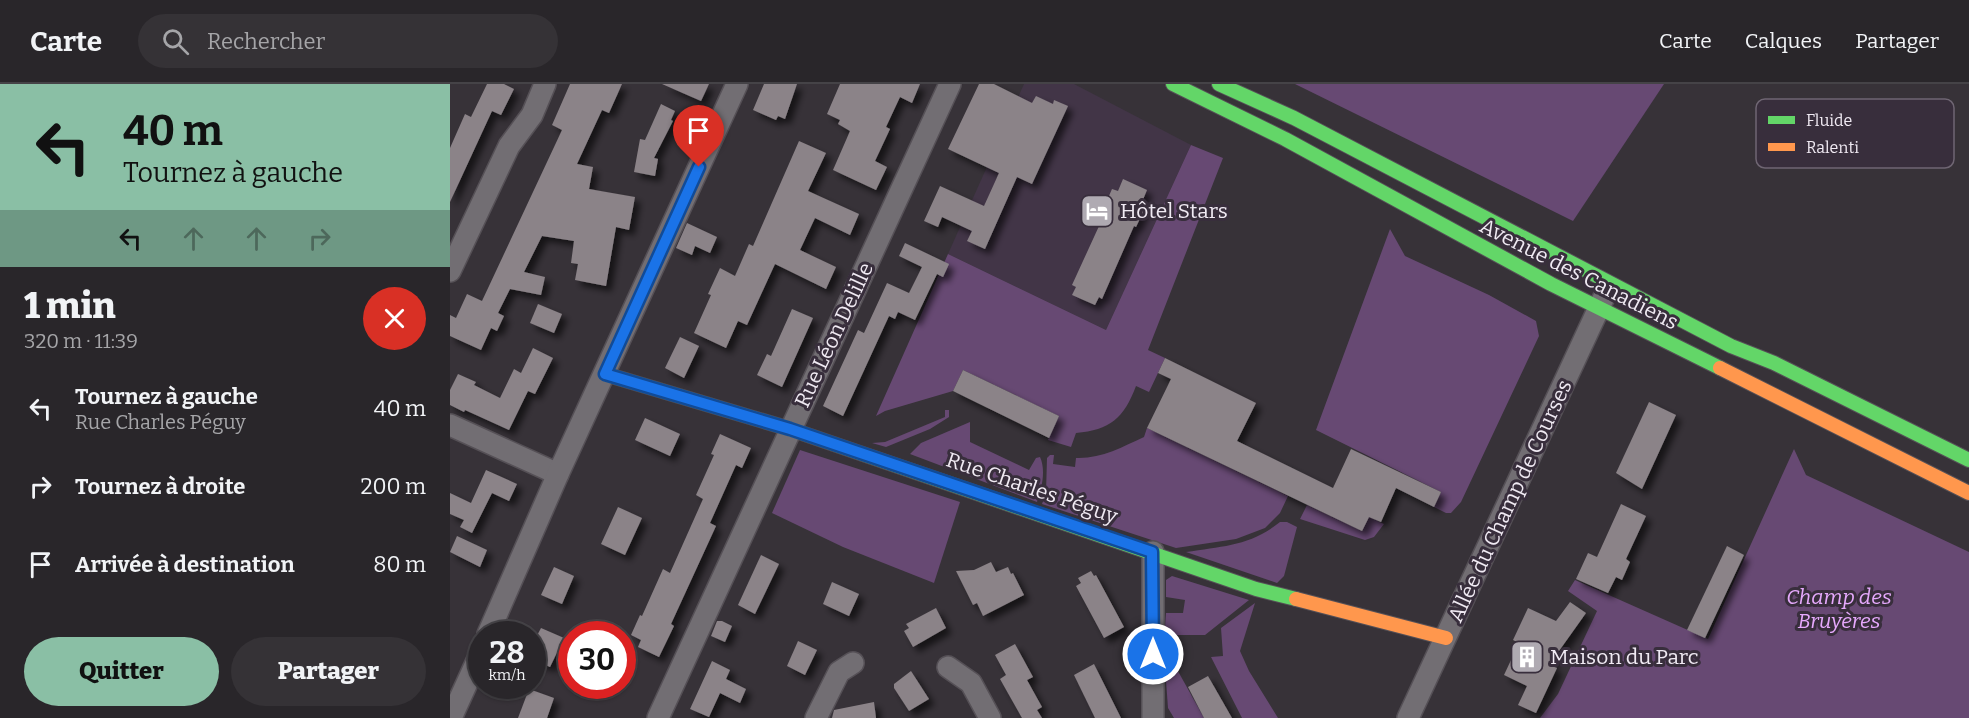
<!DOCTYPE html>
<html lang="fr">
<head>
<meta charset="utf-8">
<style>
	:root { --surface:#29262a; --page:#353236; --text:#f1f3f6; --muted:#a5a5a8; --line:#454347; --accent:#8abfa5 }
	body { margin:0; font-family:Bitter,serif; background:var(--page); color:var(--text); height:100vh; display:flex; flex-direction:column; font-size:22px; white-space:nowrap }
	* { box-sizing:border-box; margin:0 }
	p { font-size:20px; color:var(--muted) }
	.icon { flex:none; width:33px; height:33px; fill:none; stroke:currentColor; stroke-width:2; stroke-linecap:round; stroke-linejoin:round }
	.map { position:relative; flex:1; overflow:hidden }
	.sheet { display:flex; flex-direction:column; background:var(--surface); width:450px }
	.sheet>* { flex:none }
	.hud { background:#8abfa5; color:#111; overflow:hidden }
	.speed { position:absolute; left:18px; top:537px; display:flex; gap:12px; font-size:30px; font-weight:700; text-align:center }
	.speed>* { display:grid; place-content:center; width:78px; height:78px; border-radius:50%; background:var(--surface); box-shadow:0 2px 4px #0004,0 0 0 2px var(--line); line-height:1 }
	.speed small { font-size:15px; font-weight:400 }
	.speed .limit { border:9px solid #d22; background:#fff; color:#111 }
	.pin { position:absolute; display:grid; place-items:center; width:51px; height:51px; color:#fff; margin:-62px -26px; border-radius:50% 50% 50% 0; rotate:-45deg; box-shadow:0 0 6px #0007 }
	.pin .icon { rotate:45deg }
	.me { position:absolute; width:66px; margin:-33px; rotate:0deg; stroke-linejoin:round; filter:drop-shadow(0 0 4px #0008) }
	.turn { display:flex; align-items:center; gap:21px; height:126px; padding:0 24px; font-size:27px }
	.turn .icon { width:78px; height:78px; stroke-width:2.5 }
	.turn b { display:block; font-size:42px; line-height:51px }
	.lanes { display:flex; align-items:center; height:57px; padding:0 24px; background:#0003; justify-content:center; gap:30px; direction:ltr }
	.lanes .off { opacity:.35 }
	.round { display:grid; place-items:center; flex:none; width:63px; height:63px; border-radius:32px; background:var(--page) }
	.summary { display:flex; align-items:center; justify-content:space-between; height:102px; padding:0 24px }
	h1 { font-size:36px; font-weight:800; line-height:45px }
	.cta { display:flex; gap:12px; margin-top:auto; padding:12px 24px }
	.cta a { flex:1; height:69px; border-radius:36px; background:var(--accent); color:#111; font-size:24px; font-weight:800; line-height:69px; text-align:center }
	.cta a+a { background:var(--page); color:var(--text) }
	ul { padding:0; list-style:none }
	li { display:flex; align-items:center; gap:18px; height:78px; padding:0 24px }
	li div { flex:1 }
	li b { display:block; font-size:22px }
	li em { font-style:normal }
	header { display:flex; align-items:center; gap:36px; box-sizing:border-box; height:84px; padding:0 30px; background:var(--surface); border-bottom:2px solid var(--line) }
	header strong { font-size:28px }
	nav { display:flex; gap:33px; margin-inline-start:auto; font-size:21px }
	.search { width:420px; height:54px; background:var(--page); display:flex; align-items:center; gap:15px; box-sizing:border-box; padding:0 21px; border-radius:33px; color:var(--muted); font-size:22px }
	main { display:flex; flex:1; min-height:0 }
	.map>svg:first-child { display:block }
	.built { fill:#423547 }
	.green { fill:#674973 }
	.building { fill:#8b8388; filter:url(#shadow) }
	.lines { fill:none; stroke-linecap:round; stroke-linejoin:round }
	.street-casing { stroke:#555056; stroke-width:24 }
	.fast-casing { stroke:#555056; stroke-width:16 }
	.slow-casing { stroke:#555056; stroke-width:16 }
	.street { stroke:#726e73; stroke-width:21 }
	.fast { stroke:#63d668; stroke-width:14 }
	.slow { stroke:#ff974d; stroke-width:14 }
	.route-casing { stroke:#114b97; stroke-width:15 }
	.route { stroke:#1a73e8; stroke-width:10 }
	.labels { text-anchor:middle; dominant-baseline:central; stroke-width:6; stroke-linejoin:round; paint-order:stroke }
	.poi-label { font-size:21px; fill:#f0eaf3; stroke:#382e3c; text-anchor:start }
	.street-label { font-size:21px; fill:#f0eaf3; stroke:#382e3c }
	.park-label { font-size:21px; font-style:italic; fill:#e6a9fd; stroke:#382e3c }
	.key { fill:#382e3c; stroke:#6f6673; stroke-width:1.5 }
	.key-label { font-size:16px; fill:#f0eaf3 }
</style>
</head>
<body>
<header>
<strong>Carte</strong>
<div class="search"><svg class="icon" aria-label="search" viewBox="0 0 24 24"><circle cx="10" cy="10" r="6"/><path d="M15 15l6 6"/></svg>Rechercher</div>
<nav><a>Carte</a><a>Calques</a><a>Partager</a></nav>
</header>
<main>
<section class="sheet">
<div class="hud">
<div class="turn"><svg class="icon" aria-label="left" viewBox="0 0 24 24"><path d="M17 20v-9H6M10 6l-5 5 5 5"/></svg><div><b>40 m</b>Tournez à gauche</div></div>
<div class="lanes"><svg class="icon" aria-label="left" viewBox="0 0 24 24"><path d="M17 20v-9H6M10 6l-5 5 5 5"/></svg><svg class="icon off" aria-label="ahead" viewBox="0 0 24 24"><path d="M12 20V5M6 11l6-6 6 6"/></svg><svg class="icon off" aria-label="ahead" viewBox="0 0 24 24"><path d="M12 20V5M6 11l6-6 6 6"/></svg><svg class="icon off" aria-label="right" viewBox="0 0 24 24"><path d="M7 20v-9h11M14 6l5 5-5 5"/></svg></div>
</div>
<div class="summary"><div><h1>1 min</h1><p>320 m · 11:39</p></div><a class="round" style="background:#d93025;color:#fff"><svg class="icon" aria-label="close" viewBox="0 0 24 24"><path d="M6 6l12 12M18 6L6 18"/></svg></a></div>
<ul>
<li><svg class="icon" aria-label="left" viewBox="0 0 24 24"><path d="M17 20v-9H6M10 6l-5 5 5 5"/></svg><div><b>Tournez à gauche</b><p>Rue Charles Péguy</p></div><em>40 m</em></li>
<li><svg class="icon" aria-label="right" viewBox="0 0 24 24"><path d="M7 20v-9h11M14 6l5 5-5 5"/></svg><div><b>Tournez à droite</b></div><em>200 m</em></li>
<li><svg class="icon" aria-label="arrive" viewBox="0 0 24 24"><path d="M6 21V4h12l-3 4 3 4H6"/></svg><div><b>Arrivée à destination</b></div><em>80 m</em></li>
</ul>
<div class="cta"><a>Quitter</a><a>Partager</a></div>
</section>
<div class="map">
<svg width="1519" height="634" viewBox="0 0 1519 634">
	<defs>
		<filter id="shadow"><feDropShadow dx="5.5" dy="5.5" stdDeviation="3" flood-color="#0009"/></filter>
	</defs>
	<rect width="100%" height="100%" fill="#373238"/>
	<!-- built -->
	<polygon class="built" points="574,0 624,0 741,61 656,246 498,170"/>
	<!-- green -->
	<g class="green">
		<polygon points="845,0 1214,0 1123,137"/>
		<path d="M741,61l32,13 -75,192 17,8 -16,34 -13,-6c-12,32 -26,44 -60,47l-5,14 -23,-7 11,-24 -96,-46 -10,21 -68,20 -9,5 72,-162 158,76z"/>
		<polygon points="940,145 955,172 1039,211 1086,237 1089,252 1011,418 1001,429 996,429 984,423 991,408 866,346"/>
		<polygon points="495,326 499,326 499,333 480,345 436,363 422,359 435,358 495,333"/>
		<path d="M520,338v20l59,28 7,-12 4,-1c6,13 2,31 -3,45l-127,-48 11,-11z"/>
		<path d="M697,344l141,68 -8,17 -15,15 -29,11 -60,9 -134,-44 4,-11 1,-35 3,-3h4l-1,9 22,3 1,-9c25,1 46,-11 68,-21z"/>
		<polygon points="1344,365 1356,391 1519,468 1519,634 1090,634 1108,610 1147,527 1118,507 1125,496 1258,555"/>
		<polygon points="350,366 510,418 484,499 393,463 322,429"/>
		<polygon points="857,421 912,447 919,433 934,440 924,453 915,456 850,435"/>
		<path d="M830,438h7l10,5 -13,49 -7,7 -91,-31c37,-6 64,-6 94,-30z"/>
		<polygon points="722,492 799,516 755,551 722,551 715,543 716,529 733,529 735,516 716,513 716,496"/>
		<polygon points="805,519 790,567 799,587 828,634 792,634 761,573 773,572 771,544"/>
		<polygon points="724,580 754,634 724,634 718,624 715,583"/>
	</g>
	<!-- building -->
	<g class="building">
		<polygon points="37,0 54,0 64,5 51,31 42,27 0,118 0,64 15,30 21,33"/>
		<polygon points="120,0 172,0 159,29 152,26 127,80 143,83 139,105 185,113 179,146 166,143 156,202 125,196 128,180 121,179 124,157 92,152 74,188 95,193 91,211 60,205 48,229 54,232 47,247 41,244 31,266 0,252 0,231 6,234 17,210 32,217 112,46 102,41"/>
		<polygon points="212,0 259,0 251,17"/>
		<polygon points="314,0 347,0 335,35 328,32 326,36 303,26"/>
		<polygon points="390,0 470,0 462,19 450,13 436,43 440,45 425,77 437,83 426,106 383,86 400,47 388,40 390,36 377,30"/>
		<polygon points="529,0 544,0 582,19 586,12 603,20 604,16 618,22 582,100 567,93 535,165 517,157 522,147 492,133 488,143 474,137 490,102 534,122 549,89 498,65"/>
		<polygon points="211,20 225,27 221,36 223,37 204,74 208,75 205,92 184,88 190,55 195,56"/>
		<polygon points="349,57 376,69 358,107 409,130 400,151 365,134 350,166 386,183 376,205 325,180 297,241 288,237 276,264 244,249 261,211 258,210 270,184 285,192 299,160 303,162"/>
		<polygon points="673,95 697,106 692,118 697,120 686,143 684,142 652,215 649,213 645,221 622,211 626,203 622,201 655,129 652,128 662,105 668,107"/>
		<polygon points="237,139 267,153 260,169 245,162 242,171 226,164"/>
		<polygon points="455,159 499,180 493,193 487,190 465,236 448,228 445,235 439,232 393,332 373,322 408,246 414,249 437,199 459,209 472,183 449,172"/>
		<polygon points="88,220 112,230 104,249 80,239"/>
		<polygon points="342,225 363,234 332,303 307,291 317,270 321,272"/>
		<polygon points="230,253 249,262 234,294 215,284"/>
		<polygon points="83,264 103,274 85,310 78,307 59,346 15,326 14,328 0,321 0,306 8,290 26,298 24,301 50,314 64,285 71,289"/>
		<polygon points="715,274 806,319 787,357 883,404 901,365 991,408 984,423 946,404 931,438 919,433 912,447 697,344 721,295 708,289"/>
		<polygon points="513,286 609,332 599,354 503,307"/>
		<polygon points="1199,318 1226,331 1192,405 1166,389"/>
		<polygon points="195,334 230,350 220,372 185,356"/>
		<polygon points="270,350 301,364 292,384 286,381 260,439 266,442 221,540 224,542 209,573 188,563 191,556 181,551 190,531 192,532 213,485 220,489 253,415 246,411 264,371 261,370"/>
		<polygon points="36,386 67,400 59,417 42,409 22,449 10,443 14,436 0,430 0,409 21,419"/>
		<polygon points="1171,420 1196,432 1176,475 1180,478 1172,496 1166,493 1158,509 1126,495 1138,469 1147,473"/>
		<polygon points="168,423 192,434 175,471 151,460"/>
		<polygon points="7,452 37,466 30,483 0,468"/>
		<polygon points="1277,462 1294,471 1255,554 1237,546"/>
		<polygon points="311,471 329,480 305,530 288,521"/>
		<polygon points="541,478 546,488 558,483 561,490 563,489 574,511 533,532 527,519 523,521 506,487 524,486"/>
		<polygon points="104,483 124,492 112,520 91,511"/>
		<polygon points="641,487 644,492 646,491 674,543 654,554 626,502 631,499 628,494"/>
		<polygon points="382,498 409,510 399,532 373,520"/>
		<polygon points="1120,518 1136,529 1099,581 1107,584 1086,629 1068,621 1077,602 1054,591 1069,559 1063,556 1078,524 1106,537"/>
		<polygon points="486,524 496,544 463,563 454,547 459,544 456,540"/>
		<polygon points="267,537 272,537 282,542 275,558 261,552"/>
		<polygon points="91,544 114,554 100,583 82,575 82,561"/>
		<polygon points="348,557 367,566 355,591 337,582"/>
		<polygon points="565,560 583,593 577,596 592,623 587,626 592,634 572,634 550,595 556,591 545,571"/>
		<polygon points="262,577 280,586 276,595 296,605 290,619 270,609 259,633 240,625"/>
		<polygon points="644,580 671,634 645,634 624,591"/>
		<polygon points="461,587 479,615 459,627 444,604 444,600"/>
		<polygon points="758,592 782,634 754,634 738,603"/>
		<polygon points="79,605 104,614 97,634 68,634"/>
		<polygon points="424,618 426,634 382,634 384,626"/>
	</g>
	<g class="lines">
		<!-- street casing -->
		<g class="street-casing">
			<g id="street">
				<polyline points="0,187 59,62 82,31 95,0"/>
				<polyline points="0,341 108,390"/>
				<polyline points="703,468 703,634"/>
				<polyline points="38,550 108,390 287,0"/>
				<polyline points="498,583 521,599 540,634"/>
				<polyline points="1,634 32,566"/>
				<polyline points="208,634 500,0"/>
				<polyline points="366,634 389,588 403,579"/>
				<polyline points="958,634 1154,213"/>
			</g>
		</g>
		<!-- fast casing -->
		<g class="fast-casing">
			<g id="fast">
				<polyline points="723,0 835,55 1101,200 1270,284"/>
				<polyline points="769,0 844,34 1281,262 1324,279 1519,376"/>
				<polyline points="155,290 340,345 806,505 846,515"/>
			</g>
		</g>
		<!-- slow casing -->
		<g class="slow-casing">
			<g id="slow">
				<polyline points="1270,284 1519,409"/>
				<polyline points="846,515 996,554"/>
			</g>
		</g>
		<!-- street -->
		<use href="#street" class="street"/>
		<!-- fast -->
		<use href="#fast" class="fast"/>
		<!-- slow -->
		<use href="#slow" class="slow"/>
	</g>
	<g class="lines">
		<!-- route casing -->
		<g class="route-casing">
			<polyline id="route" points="249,83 155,290 340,345 702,468 703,570"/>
		</g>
		<!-- route -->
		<use href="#route" class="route"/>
	</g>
	<!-- icons -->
	<defs>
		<g id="hotel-square" transform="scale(1.725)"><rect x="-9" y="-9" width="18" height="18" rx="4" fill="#afaab2" stroke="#382e3c"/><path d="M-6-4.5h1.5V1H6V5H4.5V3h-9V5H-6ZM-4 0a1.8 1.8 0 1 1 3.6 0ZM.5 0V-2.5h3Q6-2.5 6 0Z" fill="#fff"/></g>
		<g id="building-square" transform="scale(1.725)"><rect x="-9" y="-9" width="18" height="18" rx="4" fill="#afaab2" stroke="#382e3c"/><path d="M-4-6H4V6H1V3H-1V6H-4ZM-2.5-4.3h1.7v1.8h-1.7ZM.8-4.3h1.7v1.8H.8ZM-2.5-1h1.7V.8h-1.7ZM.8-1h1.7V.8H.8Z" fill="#fff"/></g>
	</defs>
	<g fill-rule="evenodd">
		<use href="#hotel-square" x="647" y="127"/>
		<use href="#building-square" x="1077" y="573"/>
	</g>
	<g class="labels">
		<!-- poi labels -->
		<g class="poi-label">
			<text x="670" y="127">Hôtel Stars</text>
			<text x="1100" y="573">Maison du Parc</text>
		</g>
		<!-- street labels -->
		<g class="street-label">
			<text transform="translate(1129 190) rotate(27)">Avenue des Canadiens</text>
			<text transform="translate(384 251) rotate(-65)">Rue Léon Delille</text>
			<text transform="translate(582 404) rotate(19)">Rue Charles Péguy</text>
			<text transform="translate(1060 417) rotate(-65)">Allée du Champ de Courses</text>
		</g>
		<!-- park labels -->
		<g class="park-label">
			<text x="1389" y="513">Champ des<tspan x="1389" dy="24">Bruyères</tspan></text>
		</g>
	</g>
	<!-- legend -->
	<rect x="1306" y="15" width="198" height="69" rx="9" class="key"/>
	<rect x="1318" y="32" width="27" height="8" fill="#63d668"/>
	<rect x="1318" y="59" width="27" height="8" fill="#ff974d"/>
	<g class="key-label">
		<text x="1356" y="42">Fluide</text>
		<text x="1356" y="69">Ralenti</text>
	</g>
</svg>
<div class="speed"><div>28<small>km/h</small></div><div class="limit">30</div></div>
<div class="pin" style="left:249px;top:83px;background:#d93025"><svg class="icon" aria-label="arrive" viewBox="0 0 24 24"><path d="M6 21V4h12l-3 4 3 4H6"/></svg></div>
<svg class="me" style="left:703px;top:570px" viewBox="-20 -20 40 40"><circle r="17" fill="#1a73e8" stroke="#fff" stroke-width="3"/><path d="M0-11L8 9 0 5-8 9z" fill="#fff"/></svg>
</div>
</main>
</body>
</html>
